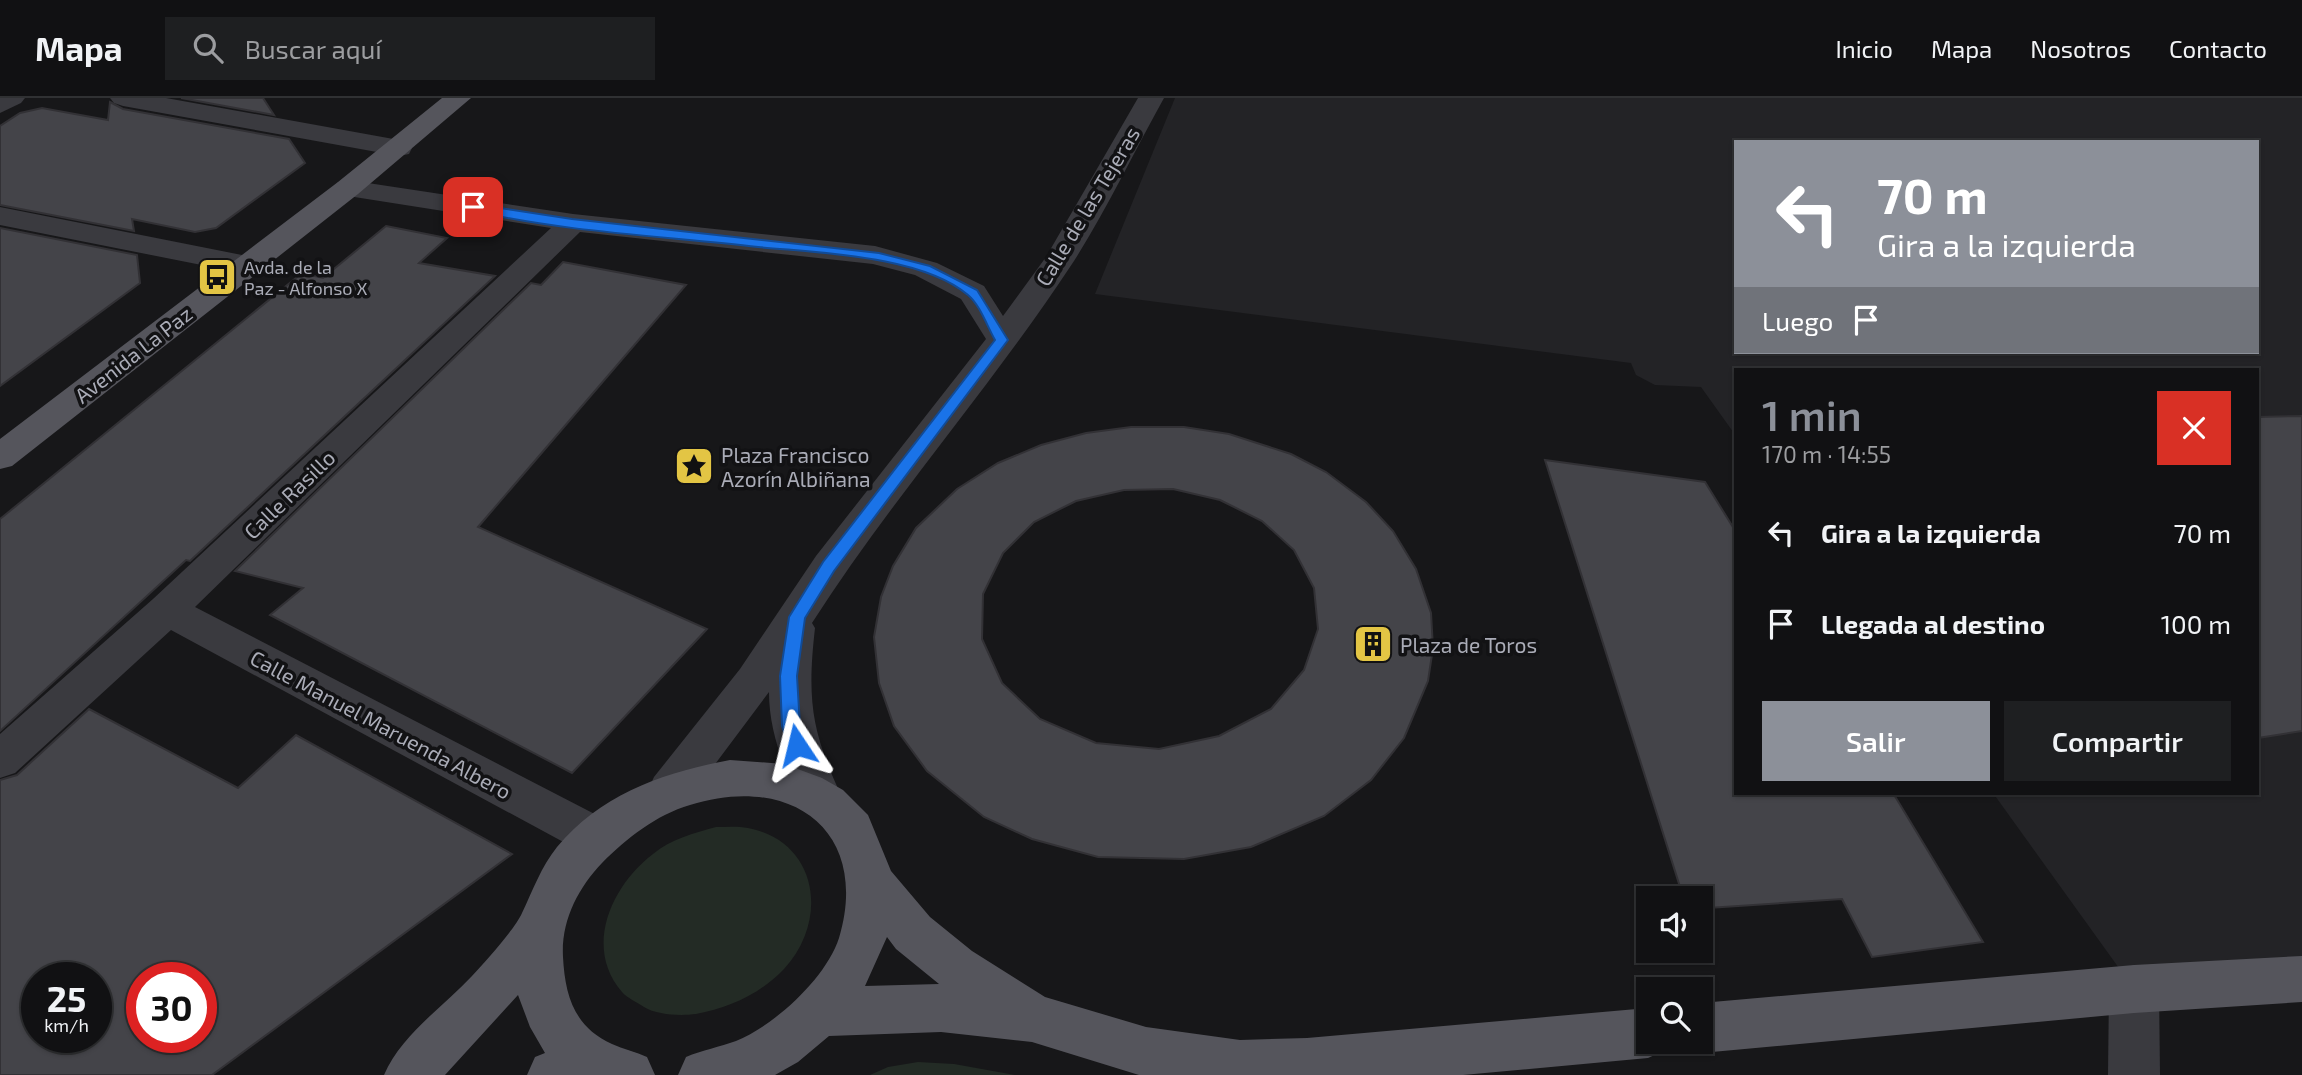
<!DOCTYPE html>
<html lang="es">
<head>
<meta charset="utf-8">
<style>
	:root { --surface:#111113; --page:#1e1f21; --text:#f1f3f6; --muted:#9c9da0; --line:#303133; --accent:#8c9099 }
	body { margin:0; font-family:"Exo 2",sans-serif; background:var(--page); color:var(--text); height:100vh; display:flex; flex-direction:column; font-size:26px; white-space:nowrap }
	* { box-sizing:border-box; margin:0 }
	p { font-size:23px; color:var(--muted) }
	.icon { flex:none; width:38px; height:38px; fill:none; stroke:currentColor; stroke-width:2; stroke-linecap:round; stroke-linejoin:round }
	.map { position:relative; flex:1; overflow:hidden }
	.panel { position:absolute; left:1734px; top:270px; width:525px; height:427px; display:flex; flex-direction:column; background:var(--surface); border-radius:0px; box-shadow:0 2px 5px #0004,0 0 0 2px var(--line) }
	.panel>* { flex:none }
	.guide { position:absolute; left:1734px; top:42px; width:525px; height:214px; border-radius:0px; box-shadow:0 2px 5px #0004,0 0 0 2px var(--line); background:#8c9099; color:#fff; overflow:hidden }
	.tools { position:absolute; left:1636px; top:788px; display:grid; gap:14px }
	.tools a { display:grid; place-items:center; width:77px; height:77px; border-radius:0px; background:var(--surface); box-shadow:0 2px 5px #0004,0 0 0 2px var(--line); font-size:35px }
	.speed { position:absolute; left:21px; top:864px; display:flex; gap:14px; font-size:35px; font-weight:700; text-align:center }
	.speed>* { display:grid; place-content:center; width:91px; height:91px; border-radius:50%; background:var(--surface); box-shadow:0 2px 5px #0004,0 0 0 2px var(--line); line-height:1 }
	.speed small { font-size:18px; font-weight:400 }
	.speed .limit { border:10px solid #d22; background:#fff; color:#111 }
	.pin { position:absolute; display:grid; place-items:center; width:60px; height:60px; color:#fff; margin:-30px; border-radius:14px; box-shadow:0 4px 10px #0006 }
	.me { position:absolute; width:77px; margin:-38px; rotate:350deg; stroke-linejoin:round; filter:drop-shadow(0 0 5px #0008) }
	.turn { display:flex; align-items:center; gap:24px; height:147px; padding:0 28px; font-size:32px }
	.turn .icon { width:91px; height:91px; stroke-width:2.5 }
	.turn b { display:block; font-size:49px; line-height:60px }
	.then { display:flex; align-items:center; height:66px; padding:0 28px; background:#0003; gap:14px; font-size:26px }
	.round { display:grid; place-items:center; flex:none; width:74px; height:74px; border-radius:0px; background:var(--page) }
	.overview { display:flex; align-items:center; justify-content:space-between; height:119px; padding:0 28px }
	h1 { font-size:42px; font-weight:600; line-height:52px; color:var(--accent) }
	.primary-button { display:flex; gap:14px; margin-top:auto; padding:14px 28px }
	.primary-button a { flex:1; height:80px; border-radius:0px; background:var(--accent); color:#fff; font-size:28px; font-weight:600; line-height:80px; text-align:center }
	.primary-button a+a { background:var(--page); color:var(--text) }
	ul { padding:0; list-style:none }
	li { display:flex; align-items:center; gap:21px; height:91px; padding:0 28px }
	li div { flex:1 }
	li b { display:block; font-size:26px }
	li em { font-style:normal }
	header { display:flex; align-items:center; gap:42px; box-sizing:border-box; height:98px; padding:0 35px; background:var(--surface); border-bottom:2px solid var(--line) }
	header strong { font-size:33px }
	nav { display:flex; gap:38px; margin-inline-start:auto; font-size:24px }
	.search { width:490px; height:63px; background:var(--page); display:flex; align-items:center; gap:18px; box-sizing:border-box; padding:0 24px; border-radius:0px; color:var(--muted); font-size:26px }
	.map>svg:first-child { display:block }
	.built { fill:#232326; fill-rule:evenodd }
	.green { fill:#232b25 }
	.building { fill:#444449; stroke:#323135; stroke-width:2; fill-rule:evenodd }
	.lines { fill:none; stroke-linecap:round; stroke-linejoin:round }
	.minor { fill:#3a3a3f; fill-rule:evenodd }
	.major { fill:#55555c; fill-rule:evenodd }
	.route { fill:#1a73e8; stroke:#114b97; stroke-width:2 }
	.labels { text-anchor:middle; dominant-baseline:central; stroke-width:7; stroke-linejoin:round; paint-order:stroke }
	.far-poi-label { font-size:18px; fill:#aaacb7; stroke:#121214; text-anchor:start }
	.street-label { font-size:21px; fill:#aaacb7; stroke:#121214 }
	.poi-label { font-size:21px; fill:#aaacb7; stroke:#121214; text-anchor:start }
</style>
</head>
<body>
<header>
<strong>Mapa</strong>
<div class="search"><svg class="icon" aria-label="search" viewBox="0 0 24 24"><circle cx="10" cy="10" r="6"/><path d="M15 15l6 6"/></svg>Buscar aquí</div>
<nav><a>Inicio</a><a>Mapa</a><a>Nosotros</a><a>Contacto</a></nav>
</header>
<div class="map">
<svg width="2302" height="977" viewBox="0 0 2302 977">
	<rect width="100%" height="100%" fill="#171719"/>
	<!-- built -->
	<path class="built" d="M1175,0h1127v873l-168,18 -141,-196h265v-424h-522v67l-35,-49 -46,-2 -19,-10 -5,-12 -536,-69zM1736,44h522v210h-522z"/>
	<!-- green -->
	<g class="green">
		<path d="M716,729c10,0 22,-1 32,1 71,14 81,93 36,141 -24,25 -55,39 -88,45 -16,2 -39,1 -52,-7 -7,-5 -17,-9 -22,-15 -39,-45 -10,-107 31,-138 18,-15 41,-21 63,-27z"/>
		<polygon points="918,964 954,966 1015,977 870,977 888,969"/>
	</g>
	<!-- building -->
	<g class="building">
		<polygon points="181,0 263,0 274,17"/>
		<polygon points="110,4 123,11 289,41 305,65 216,130 195,134 132,121 134,133 0,107 0,28 20,15 42,10 108,22"/>
		<polygon points="386,128 447,140 419,165 495,178 190,463 186,462 0,633 0,421 302,175 323,180"/>
		<polygon points="0,130 137,157 140,185 0,288"/>
		<polygon points="563,164 686,187 478,429 707,531 572,675 270,517 303,490 235,473 531,185 541,187"/>
		<polygon points="2302,318 2302,633 2258,640 2258,319"/>
		<path d="M1131,329h53l45,7 62,20 35,18 40,30 27,29 23,38 15,44 2,35 -5,33 -24,57 -33,42 -47,36 -73,31 -67,12 -86,-2 -66,-18 -48,-22 -57,-46 -33,-45 -15,-43 -5,-46 7,-40 12,-31 23,-38 41,-39 41,-26 43,-18 45,-12zM1173,391l47,11 42,21 32,29 20,38 4,41 -14,41 -33,39 -52,27 -60,13 -63,-6 -56,-24 -38,-36 -20,-44 1,-45 20,-41 31,-31 42,-21 48,-11z"/>
		<polygon points="1545,362 1705,384 1736,434 1736,695 1893,695 1983,844 1872,859 1842,801 1708,810 1701,805 1701,800 1693,800 1681,792"/>
		<path d="M89,611l149,79 58,-53 216,119 -300,221h-212v-295l17,-5zM37,880h59v60h-59zM142,880h59v60h-59z"/>
	</g>
	<g class="lines">
		<!-- minor -->
		<g class="minor">
			<polygon points="0,0 25,0 21,5 0,15"/>
			<polygon points="110,0 166,0 399,42 409,44 412,50 409,56 399,58 123,8 114,5"/>
			<path d="M1138,0h26c-30,54 -57,111 -90,163 -82,125 -182,237 -262,362l3,5c-8,71 -4,104 27,169l-6,13 -16,6 -16,-6c-18,-38 -35,-75 -35,-118l-83,111 -16,6 -16,-6 -6,-13 6,-13 86,-108 76,-113 170,-217 -25,-40 -46,-24 -42,-11 -293,-32 -385,375 417,216 7,14 -7,14 -16,6 -16,-6 -409,-221 -156,143 -15,5v-44l153,-135 398,-371 -203,-32 -10,-2 -4,-6 4,-6 10,-2 225,34 302,32 62,17 47,23 19,30 43,-59z"/>
			<polygon points="0,109 247,158 258,161 262,167 258,173 247,176 0,127"/>
			<polygon points="2134,867 2151,874 2159,891 2160,977 2108,977 2109,891 2117,874"/>
		</g>
		<!-- major -->
		<g class="major">
			<polygon points="442,0 471,0 358,96 12,368 0,371 0,341 338,84"/>
			<path d="M730,662l54,4 38,14 21,12 25,25 23,56 39,46 42,34 73,46 101,30 94,13 67,-2 341,-30v33h22l-4,9 -18,8 -185,17h-324l-107,-33 -91,-10 -112,4 -31,26 -23,13h-97l8,-18c16,-7 34,-10 50,-16 39,-16 90,-63 103,-103 32,-108 -49,-165 -149,-133 -34,10 -63,33 -88,58 -24,25 -41,58 -39,94 2,38 11,70 49,87 11,5 24,8 35,13l8,18h-128l8,-18 10,-4 -15,-26 -12,-32 -73,80h-61c17,-40 59,-68 88,-99 13,-14 43,-47 50,-63 11,-23 19,-46 35,-66 44,-53 108,-75 173,-87zM887,839l9,12 43,35 -74,2z"/>
			<polygon points="2302,858 2302,904 2134,915 1701,955 1683,947 1682,943 1701,943 1701,905 2134,867"/>
		</g>
	</g>
	<!-- route -->
	<path class="route" d="M473,106l99,15 307,34 51,13 47,24 31,50 -174,231 -29,47 -8,58 3,50 5,19 -2,5 -6,2 -7,-2 -8,-24 -2,-50 9,-59 34,-55 172,-222c-8,-14 -15,-35 -27,-45 -47,-40 -151,-42 -210,-48 -96,-11 -195,-15 -289,-37v-5z"/>
	<!-- icons -->
	<defs>
		<g id="bus-square" transform="scale(2.0125)"><rect x="-9" y="-9" width="18" height="18" rx="4" fill="#e3c544" stroke="#121214"/><path d="M-5-6H5V4H4V6H2V4H-2V6H-4V4H-5ZM-3.5-4V0h7V-4ZM-3.5 1.2v1.5H-2V1.2ZM2 1.2v1.5H3.5V1.2Z" fill="#111"/></g>
		<g id="sight-square" transform="scale(2.0125)"><rect x="-9" y="-9" width="18" height="18" rx="4" fill="#e3c544" stroke="#121214"/><path d="M0-6L1.8-2.2L6-1.7L2.9 1.2L3.7 5.4L0 3.3L-3.7 5.4L-2.9 1.2L-6-1.7L-1.8-2.2Z" fill="#111"/></g>
		<g id="building-square" transform="scale(2.0125)"><rect x="-9" y="-9" width="18" height="18" rx="4" fill="#e3c544" stroke="#121214"/><path d="M-4-6H4V6H1V3H-1V6H-4ZM-2.5-4.3h1.7v1.8h-1.7ZM.8-4.3h1.7v1.8H.8ZM-2.5-1h1.7V.8h-1.7ZM.8-1h1.7V.8H.8Z" fill="#111"/></g>
	</defs>
	<g fill-rule="evenodd">
		<use href="#bus-square" x="217" y="179"/>
		<use href="#sight-square" x="694" y="368"/>
		<use href="#building-square" x="1373" y="546"/>
	</g>
	<g class="labels">
		<!-- far-poi labels -->
		<g class="far-poi-label">
			<text x="244" y="169">Avda. de la<tspan x="244" dy="21">Paz - Alfonso X</tspan></text>
		</g>
		<!-- street labels -->
		<g class="street-label">
			<text transform="translate(1087 108) rotate(-59)">Calle de las Tejeras</text>
			<text transform="translate(133 256) rotate(-38)">Avenida La Paz</text>
			<text transform="translate(289 396) rotate(-44)">Calle Rasillo</text>
			<text transform="translate(381 626) rotate(28)">Calle Manuel Maruenda Albero</text>
		</g>
		<!-- poi labels -->
		<g class="poi-label">
			<text x="721" y="356">Plaza Francisco<tspan x="721" dy="24">Azorín Albiñana</tspan></text>
			<text x="1400" y="546">Plaza de Toros</text>
		</g>
	</g>
</svg>
<div class="tools">
<a><svg class="icon" aria-label="sound" viewBox="0 0 24 24"><path d="M4 9h4l5-4v14l-5-4H4zM17 9q2 3 0 6"/></svg></a>
<a><svg class="icon" aria-label="search" viewBox="0 0 24 24"><circle cx="10" cy="10" r="6"/><path d="M15 15l6 6"/></svg></a>
</div>
<div class="speed"><div>25<small>km/h</small></div><div class="limit">30</div></div>
<div class="pin" style="left:473px;top:109px;background:#d93025"><svg class="icon" aria-label="arrive" viewBox="0 0 24 24"><path d="M6 21V4h12l-3 4 3 4H6"/></svg></div>
<svg class="me" style="left:797px;top:647px" viewBox="-20 -20 40 40"><path d="M0-17L14 15 0 8-14 15z" fill="#1a73e8" stroke="#fff" stroke-width="4"/></svg>
<div class="guide">
<div class="turn"><svg class="icon" aria-label="left" viewBox="0 0 24 24"><path d="M17 20v-9H6M10 6l-5 5 5 5"/></svg><div><b>70 m</b>Gira a la izquierda</div></div>
<div class="then">Luego<svg class="icon" aria-label="arrive" viewBox="0 0 24 24"><path d="M6 21V4h12l-3 4 3 4H6"/></svg></div>
</div>
<section class="panel">
<div class="overview"><div><h1>1 min</h1><p>170 m · 14:55</p></div><a class="round" style="background:#d93025;color:#fff"><svg class="icon" aria-label="close" viewBox="0 0 24 24"><path d="M6 6l12 12M18 6L6 18"/></svg></a></div>
<ul>
<li><svg class="icon" aria-label="left" viewBox="0 0 24 24"><path d="M17 20v-9H6M10 6l-5 5 5 5"/></svg><div><b>Gira a la izquierda</b></div><em>70 m</em></li>
<li><svg class="icon" aria-label="arrive" viewBox="0 0 24 24"><path d="M6 21V4h12l-3 4 3 4H6"/></svg><div><b>Llegada al destino</b></div><em>100 m</em></li>
</ul>
<div class="primary-button"><a>Salir</a><a>Compartir</a></div>
</section>
</div>
</body>
</html>
